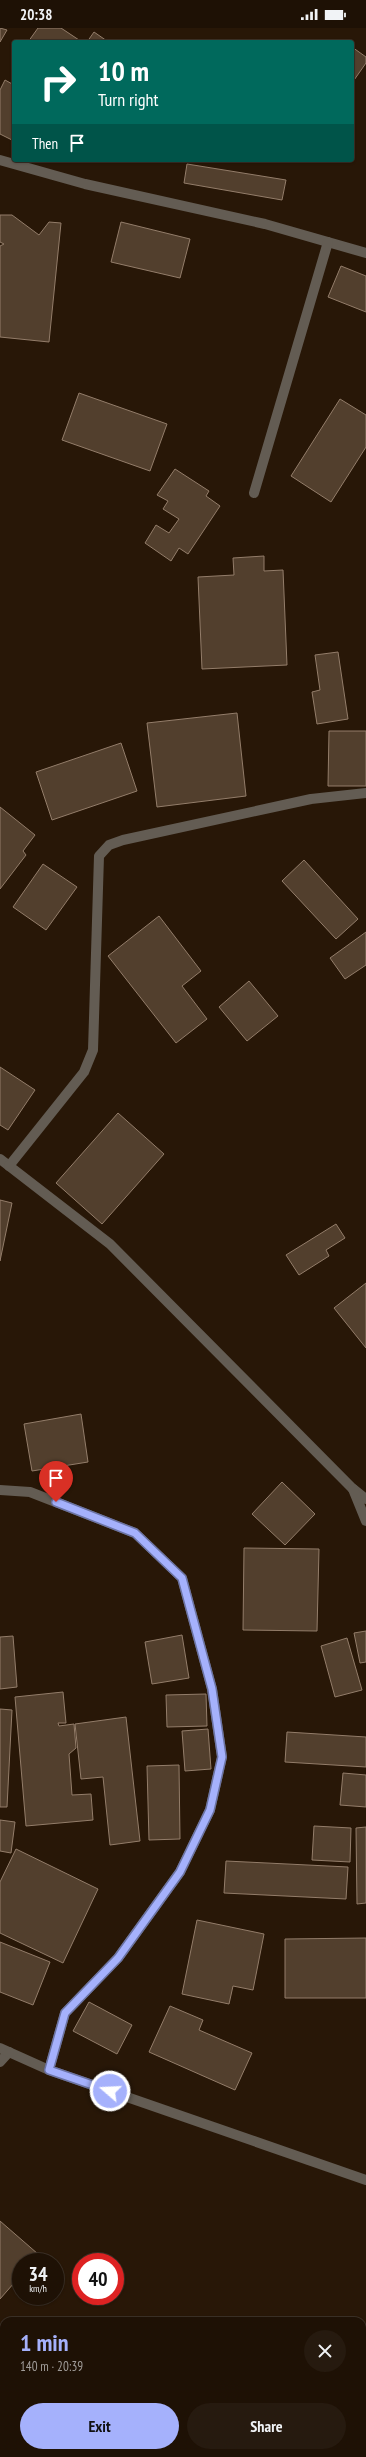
<!DOCTYPE html>
<html lang="en">
<head>
<meta charset="utf-8">
<style>
	:root { --surface:#1e1105; --page:#261a0f; --text:#f1f3f6; --muted:#a19d9a; --line:#3c3127; --accent:#a5b1fc }
	body { margin:0; font-family:"PT Sans Narrow",sans-serif; background:var(--page); color:var(--text); height:100vh; display:flex; flex-direction:column; font-size:15px; white-space:nowrap }
	* { box-sizing:border-box; margin:0 }
	p { font-size:13px; color:var(--muted) }
	.icon { flex:none; width:22px; height:22px; fill:none; stroke:currentColor; stroke-width:2; stroke-linecap:round; stroke-linejoin:round }
	.map { position:relative; flex:1; overflow:hidden }
	.drawer { position:absolute; left:0px; top:2289px; width:366px; height:140px; display:flex; flex-direction:column; background:var(--surface); border-radius:12px 12px 0 0; box-shadow:0 1px 3px #0004,0 0 0 1px var(--line) }
	.drawer>* { flex:none }
	.banner { position:absolute; left:12px; top:12px; width:342px; height:122px; border-radius:4px; box-shadow:0 1px 3px #0004,0 0 0 1px var(--line); background:#00695c; color:#fff; overflow:hidden }
	.speed { position:absolute; left:12px; top:2225px; display:flex; gap:8px; font-size:20px; font-weight:700; text-align:center }
	.speed>* { display:grid; place-content:center; width:52px; height:52px; border-radius:50%; background:var(--surface); box-shadow:0 1px 3px #0004,0 0 0 1px var(--line); line-height:1 }
	.speed small { font-size:10px; font-weight:400 }
	.speed .limit { border:6px solid #d22; background:#fff; color:#111 }
	.pin { position:absolute; display:grid; place-items:center; width:34px; height:34px; color:#fff; margin:-41px -17px; border-radius:50% 50% 50% 0; rotate:-45deg; box-shadow:0 0 4px #0007 }
	.pin .icon { rotate:45deg }
	.me { position:absolute; width:44px; margin:-22px; rotate:289deg; stroke-linejoin:round; filter:drop-shadow(0 0 3px #0008) }
	.turn { display:flex; align-items:center; gap:14px; height:84px; padding:0 20px; font-size:18px }
	.turn .icon { width:52px; height:52px; stroke-width:2.5 }
	.turn b { display:block; font-size:28px; line-height:34px }
	.then { display:flex; align-items:center; height:38px; padding:0 20px; background:#0003; gap:8px; font-size:15px }
	.round { display:grid; place-items:center; flex:none; width:42px; height:42px; border-radius:21px; background:var(--page) }
	.headline { display:flex; align-items:center; justify-content:space-between; height:68px; padding:0 20px }
	h1 { font-size:24px; font-weight:600; line-height:30px; color:var(--accent) }
	.button { display:flex; gap:8px; margin-top:auto; padding:8px 20px }
	.button a { flex:1; height:46px; border-radius:24px; background:var(--accent); color:#111; font-size:16px; font-weight:600; line-height:46px; text-align:center }
	.button a+a { background:var(--page); color:var(--text) }
	.status { display:flex; justify-content:space-between; align-items:center; height:28px; padding:0 20px; background:var(--surface); direction:ltr }
	.status svg { height:11px; fill:currentColor }
	.map>svg:first-child { display:block }
	.building { fill:#523f2d; stroke:#937d6a }
	.lines { fill:none; stroke-linecap:round; stroke-linejoin:round }
	.minor { stroke:#635c53; stroke-width:10 }
	.tertiary { stroke:#635c53; stroke-width:10 }
	.route-casing { stroke:#6b73a4; stroke-width:10 }
	.route { stroke:#a5b1fc; stroke-width:7 }
</style>
</head>
<body>
<div class="status"><b>20:38</b><svg viewBox="0 0 49 12"><path d="M0 12V9h3v3zM5 12V6h3v6zM10 12V3h3v9zM15 12V0h3v12zM26 1h20v11H26zM47 4h2v5h-2z"/></svg></div>
<div class="map">
<svg width="366" height="2429" viewBox="0 0 366 2429">
	<rect width="100%" height="100%" fill="#281707"/>
	<!-- building -->
	<g class="building">
		<polygon points="0,0 7,2 0,14"/>
		<polygon points="38,0 61,0 82,14 28,14"/>
		<polygon points="94,4 107,13 106,14 87,14"/>
		<polygon points="352,19 366,29 366,35 352,55"/>
		<polygon points="5,52 14,57 14,113 0,106 0,62"/>
		<polygon points="187,136 286,152 282,172 184,155"/>
		<polygon points="0,187 12,187 39,207 49,194 61,195 49,314 0,309 0,218 4,216 0,214"/>
		<polygon points="121,194 190,211 180,250 111,234"/>
		<polygon points="341,238 366,248 366,284 328,269"/>
		<polygon points="79,365 167,396 150,443 62,412"/>
		<polygon points="340,371 366,387 366,419 331,474 291,448"/>
		<polygon points="175,441 209,463 206,468 220,478 188,526 179,520 171,533 145,515 156,497 169,505 179,491 163,481 168,473 157,467"/>
		<polygon points="264,528 264,543 283,542 287,637 202,641 198,549 234,547 233,530"/>
		<polygon points="338,624 348,691 317,696 312,664 320,662 315,627"/>
		<polygon points="237,685 246,768 157,779 147,695"/>
		<polygon points="329,703 366,703 366,758 328,758"/>
		<polygon points="121,715 137,763 52,792 36,744"/>
		<polygon points="0,779 35,807 23,823 26,827 0,861"/>
		<polygon points="304,832 358,891 336,911 282,853"/>
		<polygon points="43,836 77,859 46,902 13,879"/>
		<polygon points="159,888 201,943 182,958 207,991 176,1015 108,928"/>
		<polygon points="366,904 366,937 345,951 330,930"/>
		<polygon points="249,953 278,988 247,1013 219,979"/>
		<polygon points="0,1039 35,1062 8,1102 0,1097"/>
		<polygon points="118,1085 164,1126 102,1196 56,1155"/>
		<polygon points="0,1172 12,1175 0,1233"/>
		<polygon points="336,1196 345,1210 326,1222 329,1228 299,1247 286,1227"/>
		<polygon points="366,1255 366,1320 334,1280"/>
		<polygon points="81,1386 88,1434 32,1443 24,1396"/>
		<polygon points="282,1454 315,1486 285,1517 252,1486"/>
		<polygon points="244,1520 319,1521 317,1603 243,1602"/>
		<polygon points="366,1603 366,1634 360,1635 354,1605"/>
		<polygon points="182,1607 189,1650 152,1656 145,1614"/>
		<polygon points="13,1608 17,1659 0,1661 0,1609"/>
		<polygon points="347,1610 362,1662 335,1669 321,1618"/>
		<polygon points="63,1664 66,1695 58,1695 59,1698 74,1696 76,1720 69,1726 72,1767 91,1766 93,1792 26,1798 15,1669"/>
		<polygon points="206,1666 207,1698 167,1699 166,1667"/>
		<polygon points="0,1681 12,1682 7,1779 0,1779"/>
		<polygon points="126,1689 140,1813 110,1817 103,1749 81,1751 75,1696"/>
		<polygon points="208,1701 211,1741 185,1743 182,1703"/>
		<polygon points="287,1704 366,1709 366,1739 285,1734"/>
		<polygon points="179,1737 180,1811 149,1812 147,1738"/>
		<polygon points="343,1745 366,1747 366,1779 340,1777"/>
		<polygon points="0,1792 15,1794 11,1825 0,1823"/>
		<polygon points="314,1798 351,1800 350,1834 312,1832"/>
		<polygon points="366,1799 366,1875 357,1876 356,1800"/>
		<polygon points="16,1821 98,1861 63,1935 0,1905 0,1854"/>
		<polygon points="226,1833 348,1839 346,1871 224,1865"/>
		<polygon points="197,1892 264,1906 253,1962 233,1958 229,1976 182,1966"/>
		<polygon points="366,1910 366,1970 285,1970 285,1911"/>
		<polygon points="0,1914 50,1934 33,1977 0,1964"/>
		<polygon points="89,1974 132,1997 117,2026 73,2003"/>
		<polygon points="170,1978 203,1992 199,2002 252,2025 235,2062 149,2024"/>
		<polygon points="0,2193 38,2226 32,2234 21,2234 21,2247 0,2271"/>
	</g>
	<g class="lines">
		<!-- minor -->
		<g class="minor">
			<polyline points="0,132 85,156 265,196 366,225"/>
			<polyline points="254,465 328,214"/>
			<polyline points="0,1131 110,1216 352,1460 366,1471"/>
			<polyline points="9,1138 84,1044 93,1022 99,828 109,817 123,812 311,771 366,765"/>
			<polyline points="353,1461 366,1493"/>
			<polyline points="0,1462 30,1464 135,1505 182,1550 212,1661 222,1729 210,1782 180,1844 118,1930 65,1985 49,2042"/>
			<polyline points="0,2034 9,2024"/>
			<polyline points="0,2413 4,2415"/>
			<polyline points="24,2425 32,2429"/>
			<polyline points="362,2429 366,2423"/>
		</g>
		<!-- tertiary -->
		<polyline class="tertiary" points="0,2020 49,2042 366,2152"/>
	</g>
	<g class="lines">
		<!-- route casing -->
		<g class="route-casing">
			<polyline id="route" points="56,1474 135,1505 182,1550 212,1661 222,1729 210,1782 180,1844 118,1930 65,1985 49,2042 110,2063"/>
		</g>
		<!-- route -->
		<use href="#route" class="route"/>
	</g>
</svg>
<div class="speed"><div>34<small>km/h</small></div><div class="limit">40</div></div>
<div class="pin" style="left:56px;top:1474px;background:#d93025"><svg class="icon" aria-label="arrive" viewBox="0 0 24 24"><path d="M6 21V4h12l-3 4 3 4H6"/></svg></div>
<svg class="me" style="left:110px;top:2063px" viewBox="-20 -20 40 40"><circle r="17" fill="#a5b1fc" stroke="#fff" stroke-width="3"/><path d="M0-11L8 9 0 5-8 9z" fill="#fff"/></svg>
<div class="banner">
<div class="turn"><svg class="icon" aria-label="right" viewBox="0 0 24 24"><path d="M7 20v-9h11M14 6l5 5-5 5"/></svg><div><b>10 m</b>Turn right</div></div>
<div class="then">Then<svg class="icon" aria-label="arrive" viewBox="0 0 24 24"><path d="M6 21V4h12l-3 4 3 4H6"/></svg></div>
</div>
<section class="drawer">
<div class="headline"><div><h1>1 min</h1><p>140 m · 20:39</p></div><a class="round"><svg class="icon" aria-label="close" viewBox="0 0 24 24"><path d="M6 6l12 12M18 6L6 18"/></svg></a></div>
<div class="button"><a>Exit</a><a>Share</a></div>
</section>
</div>
</body>
</html>
